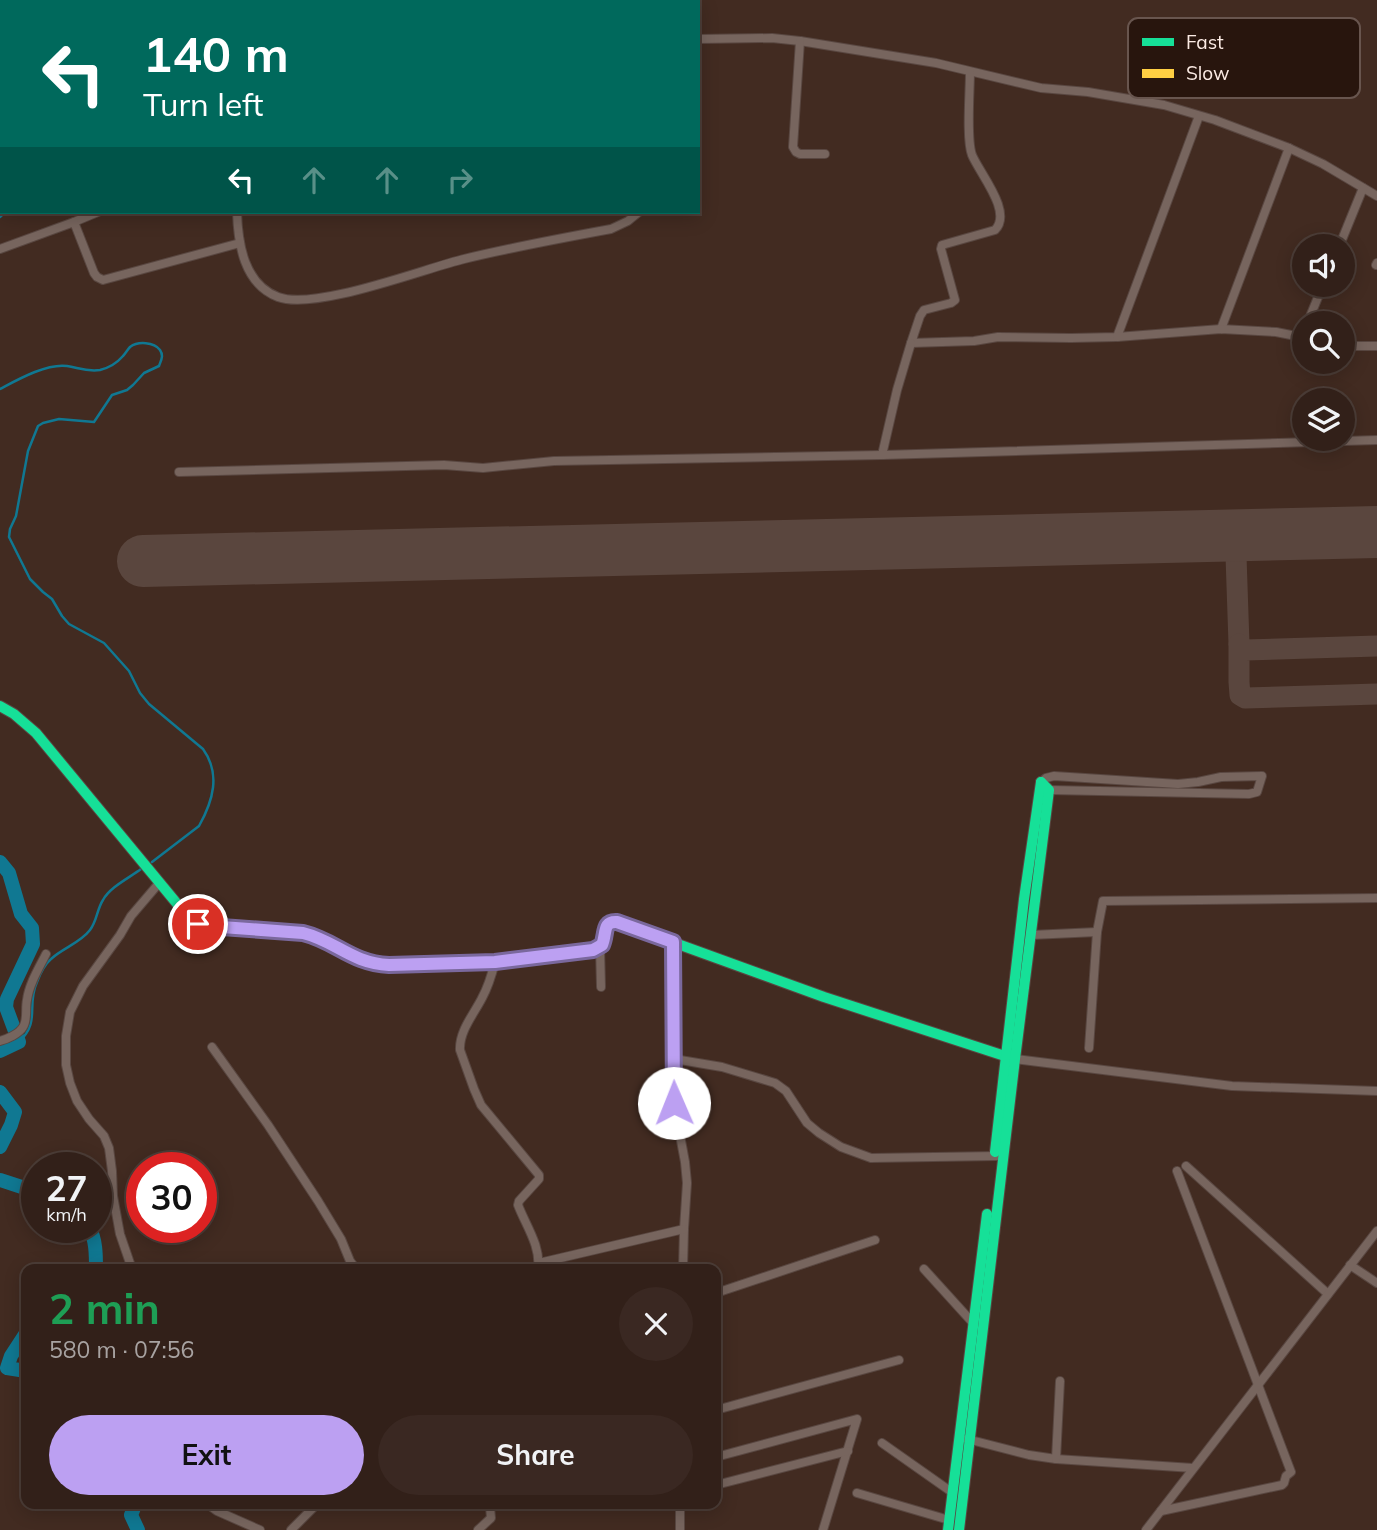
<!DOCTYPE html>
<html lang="en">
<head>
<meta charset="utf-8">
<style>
	:root { --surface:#322019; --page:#3a2822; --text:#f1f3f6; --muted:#a8a3a2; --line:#4d3e38; --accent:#bca0f2 }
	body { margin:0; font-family:Mulish,sans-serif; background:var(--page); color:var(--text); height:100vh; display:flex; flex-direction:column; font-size:26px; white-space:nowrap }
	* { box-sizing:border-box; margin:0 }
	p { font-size:23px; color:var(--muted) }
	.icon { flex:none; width:38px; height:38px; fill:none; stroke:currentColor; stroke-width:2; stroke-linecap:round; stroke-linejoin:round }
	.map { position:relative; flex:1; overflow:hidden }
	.sheet { position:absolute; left:21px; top:1264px; width:700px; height:245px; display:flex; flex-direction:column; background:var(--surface); border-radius:14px; box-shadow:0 4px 18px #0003,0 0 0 2px var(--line) }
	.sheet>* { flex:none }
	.top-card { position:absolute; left:0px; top:0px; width:700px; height:214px; box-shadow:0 4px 18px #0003,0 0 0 2px var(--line); background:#00695c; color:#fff; overflow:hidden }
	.tools { position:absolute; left:1292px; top:234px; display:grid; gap:14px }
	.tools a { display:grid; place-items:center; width:63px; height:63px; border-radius:50%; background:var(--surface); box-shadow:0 4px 18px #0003,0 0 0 2px var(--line); font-size:35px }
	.speed { position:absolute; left:21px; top:1152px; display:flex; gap:14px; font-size:35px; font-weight:700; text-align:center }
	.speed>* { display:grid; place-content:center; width:91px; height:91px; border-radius:50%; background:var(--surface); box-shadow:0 4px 18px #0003,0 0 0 2px var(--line); line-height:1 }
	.speed small { font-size:18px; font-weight:400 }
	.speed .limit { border:10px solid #d22; background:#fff; color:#111 }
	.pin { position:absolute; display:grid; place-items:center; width:60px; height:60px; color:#fff; margin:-30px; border:4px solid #fff; border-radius:50%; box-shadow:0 2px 7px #0007 }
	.me { position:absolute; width:77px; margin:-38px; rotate:359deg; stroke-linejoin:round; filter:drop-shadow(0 0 5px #0008) }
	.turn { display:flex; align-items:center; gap:24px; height:147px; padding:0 28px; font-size:32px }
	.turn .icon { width:91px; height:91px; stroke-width:2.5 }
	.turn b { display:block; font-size:49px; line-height:60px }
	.lanes { display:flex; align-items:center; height:66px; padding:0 28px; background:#0003; justify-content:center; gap:35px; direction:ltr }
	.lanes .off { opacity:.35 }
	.round { display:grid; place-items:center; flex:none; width:74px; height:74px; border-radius:37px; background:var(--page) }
	.summary { display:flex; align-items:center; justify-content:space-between; height:119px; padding:0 28px }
	h1 { font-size:42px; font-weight:700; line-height:52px; color:#1e9e55 }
	.primary-button { display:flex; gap:14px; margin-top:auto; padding:14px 28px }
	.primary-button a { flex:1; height:80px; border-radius:42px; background:var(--accent); color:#111; font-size:28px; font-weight:700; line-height:80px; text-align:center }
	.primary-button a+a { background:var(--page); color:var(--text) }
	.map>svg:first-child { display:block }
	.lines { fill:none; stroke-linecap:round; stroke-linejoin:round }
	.stream { stroke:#107892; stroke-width:2.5 }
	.river { stroke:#107892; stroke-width:14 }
	.taxiway { stroke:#5a463e; stroke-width:21 }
	.runway { stroke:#5a463e; stroke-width:52 }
	.street-casing { stroke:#594741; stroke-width:10 }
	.fast-casing { stroke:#594741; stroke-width:12 }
	.slow-casing { stroke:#594741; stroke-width:12 }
	.street { stroke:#77655e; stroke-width:8 }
	.fast { stroke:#16e098; stroke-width:10 }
	.slow { stroke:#ffcf43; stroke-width:10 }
	.route-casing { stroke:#7a689d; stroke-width:18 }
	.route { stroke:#bca0f2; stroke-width:12 }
	.key { fill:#28150d; stroke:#68554e; stroke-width:2 }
	.key-label { font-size:19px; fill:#fcebe4 }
</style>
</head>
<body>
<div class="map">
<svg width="1377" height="1530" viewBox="0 0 1377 1530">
	<rect width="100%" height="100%" fill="#422b21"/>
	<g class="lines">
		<!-- stream -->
		<g class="stream">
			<polyline points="0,159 2,157"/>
			<polyline points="0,217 5,212"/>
			<path d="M0,389c17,-9 47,-26 67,-23 12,2 20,6 33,4 8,-2 17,-7 23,-14 2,-2 5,-7 7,-9 8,-6 24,-5 30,3 4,6 1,10 -1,16l-15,7 -11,12 -6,5 -15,5 -18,27 -35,-3 -16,4 -5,3 -10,25 -12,65 -6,13 -1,8 21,42 13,13 9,7 10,17 7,8 35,19 25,28 11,22 9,11 54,45c18,25 10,52 -4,77l-47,36"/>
			<path d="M19,1042c22,-21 7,-36 18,-60 3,-8 8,-18 14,-23 12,-11 29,-16 39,-29 7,-9 7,-21 13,-30 7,-13 26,-22 38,-31"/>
		</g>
		<!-- river -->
		<g class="river">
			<polyline points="0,862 9,873 21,914 32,928 33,944 7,999 6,1007 19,1042 0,1051"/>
			<polyline points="0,1092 15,1112 11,1125 0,1147"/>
			<polyline points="0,1180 37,1192"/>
			<path d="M89,1227c7,12 7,28 7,42"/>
			<polyline points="26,1333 11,1356 7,1368 26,1371"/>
			<polyline points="136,1503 131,1515 138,1530"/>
		</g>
		<!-- taxiway -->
		<g class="taxiway">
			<polyline points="1211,536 1227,542 1236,556"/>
			<polyline points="1239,644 1236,556 1243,542 1250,537 1259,534"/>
			<polyline points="1377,646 1245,650 1239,644 1239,682 1240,695 1245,698 1377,694"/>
		</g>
		<!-- runway -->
		<polyline class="runway" points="143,561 1377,532"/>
		<!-- street casing -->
		<g class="street-casing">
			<g id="street">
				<polyline points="698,39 772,38 800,41 936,63 1041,88 1088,92 1164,105 1215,120 1289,148 1323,164 1377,196"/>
				<polyline points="800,41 793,147 796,152 800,154 825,154"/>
				<polyline points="0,64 2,63"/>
				<path d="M970,72c0,19 -4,67 2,83 8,19 41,57 23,75l-53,15 -1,4 14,51 -4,3 -27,7 -4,6 -9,27 63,-2 24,-4 73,1 46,-1 82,-221"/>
				<path d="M237,212c1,32 7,72 41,85 37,14 145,-28 186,-38 49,-12 98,-21 147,-30l17,-8 11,-9"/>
				<polyline points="74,222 98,212"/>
				<polyline points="1339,247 1363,188"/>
				<polyline points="0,249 74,222 94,273 97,277 103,280 240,243"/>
				<polyline points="1376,265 1377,263"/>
				<polyline points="1307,324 1323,285"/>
				<polyline points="1221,329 1289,148"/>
				<polyline points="1117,337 1221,329 1276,332 1291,335 1304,342"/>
				<polyline points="1342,346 1377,346"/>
				<polyline points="882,455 897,390 911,343"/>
				<polyline points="179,472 444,465 483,468 554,461 882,455 1377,440"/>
				<polyline points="1041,782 1046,778 1054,776 1178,784 1198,782 1221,777 1262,776 1257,792 1249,794 1049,790"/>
				<polyline points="1031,935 1097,932"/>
				<polyline points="673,942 674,1103 685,1162 687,1183 684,1229 683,1269"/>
				<polyline points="600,947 601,987"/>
				<path d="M495,962c-3,12 -7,25 -13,36 -8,16 -23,33 -22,52l14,39 7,16 58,70v4l-20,22 -1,4c8,21 23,41 20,64"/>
				<path d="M0,1041c7,-2 19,-7 23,-14 5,-7 2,-19 4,-27 2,-16 12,-32 19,-46"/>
				<polyline points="212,1047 268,1125 318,1201 341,1239 350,1261 356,1269"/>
				<polyline points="1089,1048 1097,932 1103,901 1377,898"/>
				<polyline points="674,1059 722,1067 775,1083 786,1091 807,1123 819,1133 841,1147 871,1158 997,1156"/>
				<polyline points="1015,1059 1232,1086 1377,1091"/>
				<polyline points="1186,1166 1328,1294"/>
				<polyline points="539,1263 684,1229"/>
				<polyline points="1350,1265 1377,1283"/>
				<polyline points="132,1269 120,1234 113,1196 112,1171 109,1148 104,1136 89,1119 77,1101 70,1083 66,1065 66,1036 70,1012 83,986 120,935 131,916 160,882"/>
				<polyline points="924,1269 973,1323"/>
				<polyline points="716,1293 875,1240"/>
				<polyline points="716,1410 899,1360"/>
				<polyline points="967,1439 1029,1455 1056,1459 1193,1468"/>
				<polyline points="882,1443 953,1493"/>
				<polyline points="716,1457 857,1419 823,1530"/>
				<polyline points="1056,1459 1060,1381"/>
				<polyline points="716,1485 848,1451"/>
				<polyline points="857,1493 949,1520"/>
				<polyline points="206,1503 217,1511 260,1530"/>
				<polyline points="1161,1511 1282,1485 1284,1483 1286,1476 1291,1472 1177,1171"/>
				<polyline points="291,1530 318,1503"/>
				<polyline points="478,1530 491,1518 490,1507 484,1503"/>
				<polyline points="680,1530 680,1503"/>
				<polyline points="1146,1530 1377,1231"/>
			</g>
		</g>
		<!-- fast casing -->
		<g class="fast-casing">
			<g id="fast">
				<polyline points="0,706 14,714 36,733 188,917 199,924 208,926 303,933 325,942 354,956 379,964"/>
				<polyline points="605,933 608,923 617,922 824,997 1011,1058"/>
				<polyline points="995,1152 1024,899 1041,782"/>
				<polyline points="948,1530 987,1214"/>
				<polyline points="959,1530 1015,1059 1049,790 1041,782"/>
			</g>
		</g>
		<!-- slow casing -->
		<g class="slow-casing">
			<polyline id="slow" points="379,964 389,965 495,962 593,950 602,945 605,933"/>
		</g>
		<!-- street -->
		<use href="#street" class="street"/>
		<!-- fast -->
		<use href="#fast" class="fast"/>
		<!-- slow -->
		<use href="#slow" class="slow"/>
	</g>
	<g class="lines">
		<!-- route casing -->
		<g class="route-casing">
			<path id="route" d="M198,924l10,2 95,7c33,8 48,30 86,32l106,-3 98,-12 9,-5c5,-11 0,-24 15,-23l56,20 1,161"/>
		</g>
		<!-- route -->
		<use href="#route" class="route"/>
	</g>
	<!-- legend -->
	<rect x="1128" y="18" width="232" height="80" rx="10" class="key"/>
	<rect x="1142" y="38" width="32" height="8" fill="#16e098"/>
	<rect x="1142" y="69" width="32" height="9" fill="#ffcf43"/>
	<g class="key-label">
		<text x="1186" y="49">Fast</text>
		<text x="1186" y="80">Slow</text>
	</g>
</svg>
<div class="tools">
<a><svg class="icon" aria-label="sound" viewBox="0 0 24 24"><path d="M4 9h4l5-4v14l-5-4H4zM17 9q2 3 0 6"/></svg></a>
<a><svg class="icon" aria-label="search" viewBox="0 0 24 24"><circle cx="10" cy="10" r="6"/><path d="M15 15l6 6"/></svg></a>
<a><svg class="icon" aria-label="layers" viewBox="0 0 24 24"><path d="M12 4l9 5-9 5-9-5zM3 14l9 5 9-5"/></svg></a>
</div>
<div class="speed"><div>27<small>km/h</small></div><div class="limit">30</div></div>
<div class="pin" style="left:198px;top:924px;background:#d93025"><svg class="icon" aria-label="arrive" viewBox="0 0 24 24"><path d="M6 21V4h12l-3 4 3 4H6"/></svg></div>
<svg class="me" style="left:674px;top:1103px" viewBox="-20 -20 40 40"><circle r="19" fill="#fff"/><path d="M0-13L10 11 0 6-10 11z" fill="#bca0f2"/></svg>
<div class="top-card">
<div class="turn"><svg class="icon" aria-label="left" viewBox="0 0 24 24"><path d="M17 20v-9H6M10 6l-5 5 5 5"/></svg><div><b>140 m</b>Turn left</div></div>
<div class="lanes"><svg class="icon" aria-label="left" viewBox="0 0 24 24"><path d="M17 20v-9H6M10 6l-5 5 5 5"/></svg><svg class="icon off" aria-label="ahead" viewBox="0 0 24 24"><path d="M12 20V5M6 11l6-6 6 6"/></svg><svg class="icon off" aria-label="ahead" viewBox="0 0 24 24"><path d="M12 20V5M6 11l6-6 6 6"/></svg><svg class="icon off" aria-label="right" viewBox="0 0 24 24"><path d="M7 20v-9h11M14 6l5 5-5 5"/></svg></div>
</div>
<section class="sheet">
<div class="summary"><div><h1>2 min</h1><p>580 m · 07:56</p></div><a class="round"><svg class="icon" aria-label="close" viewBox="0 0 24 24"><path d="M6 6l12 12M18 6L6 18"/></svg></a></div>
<div class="primary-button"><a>Exit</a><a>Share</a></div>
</section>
</div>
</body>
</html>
